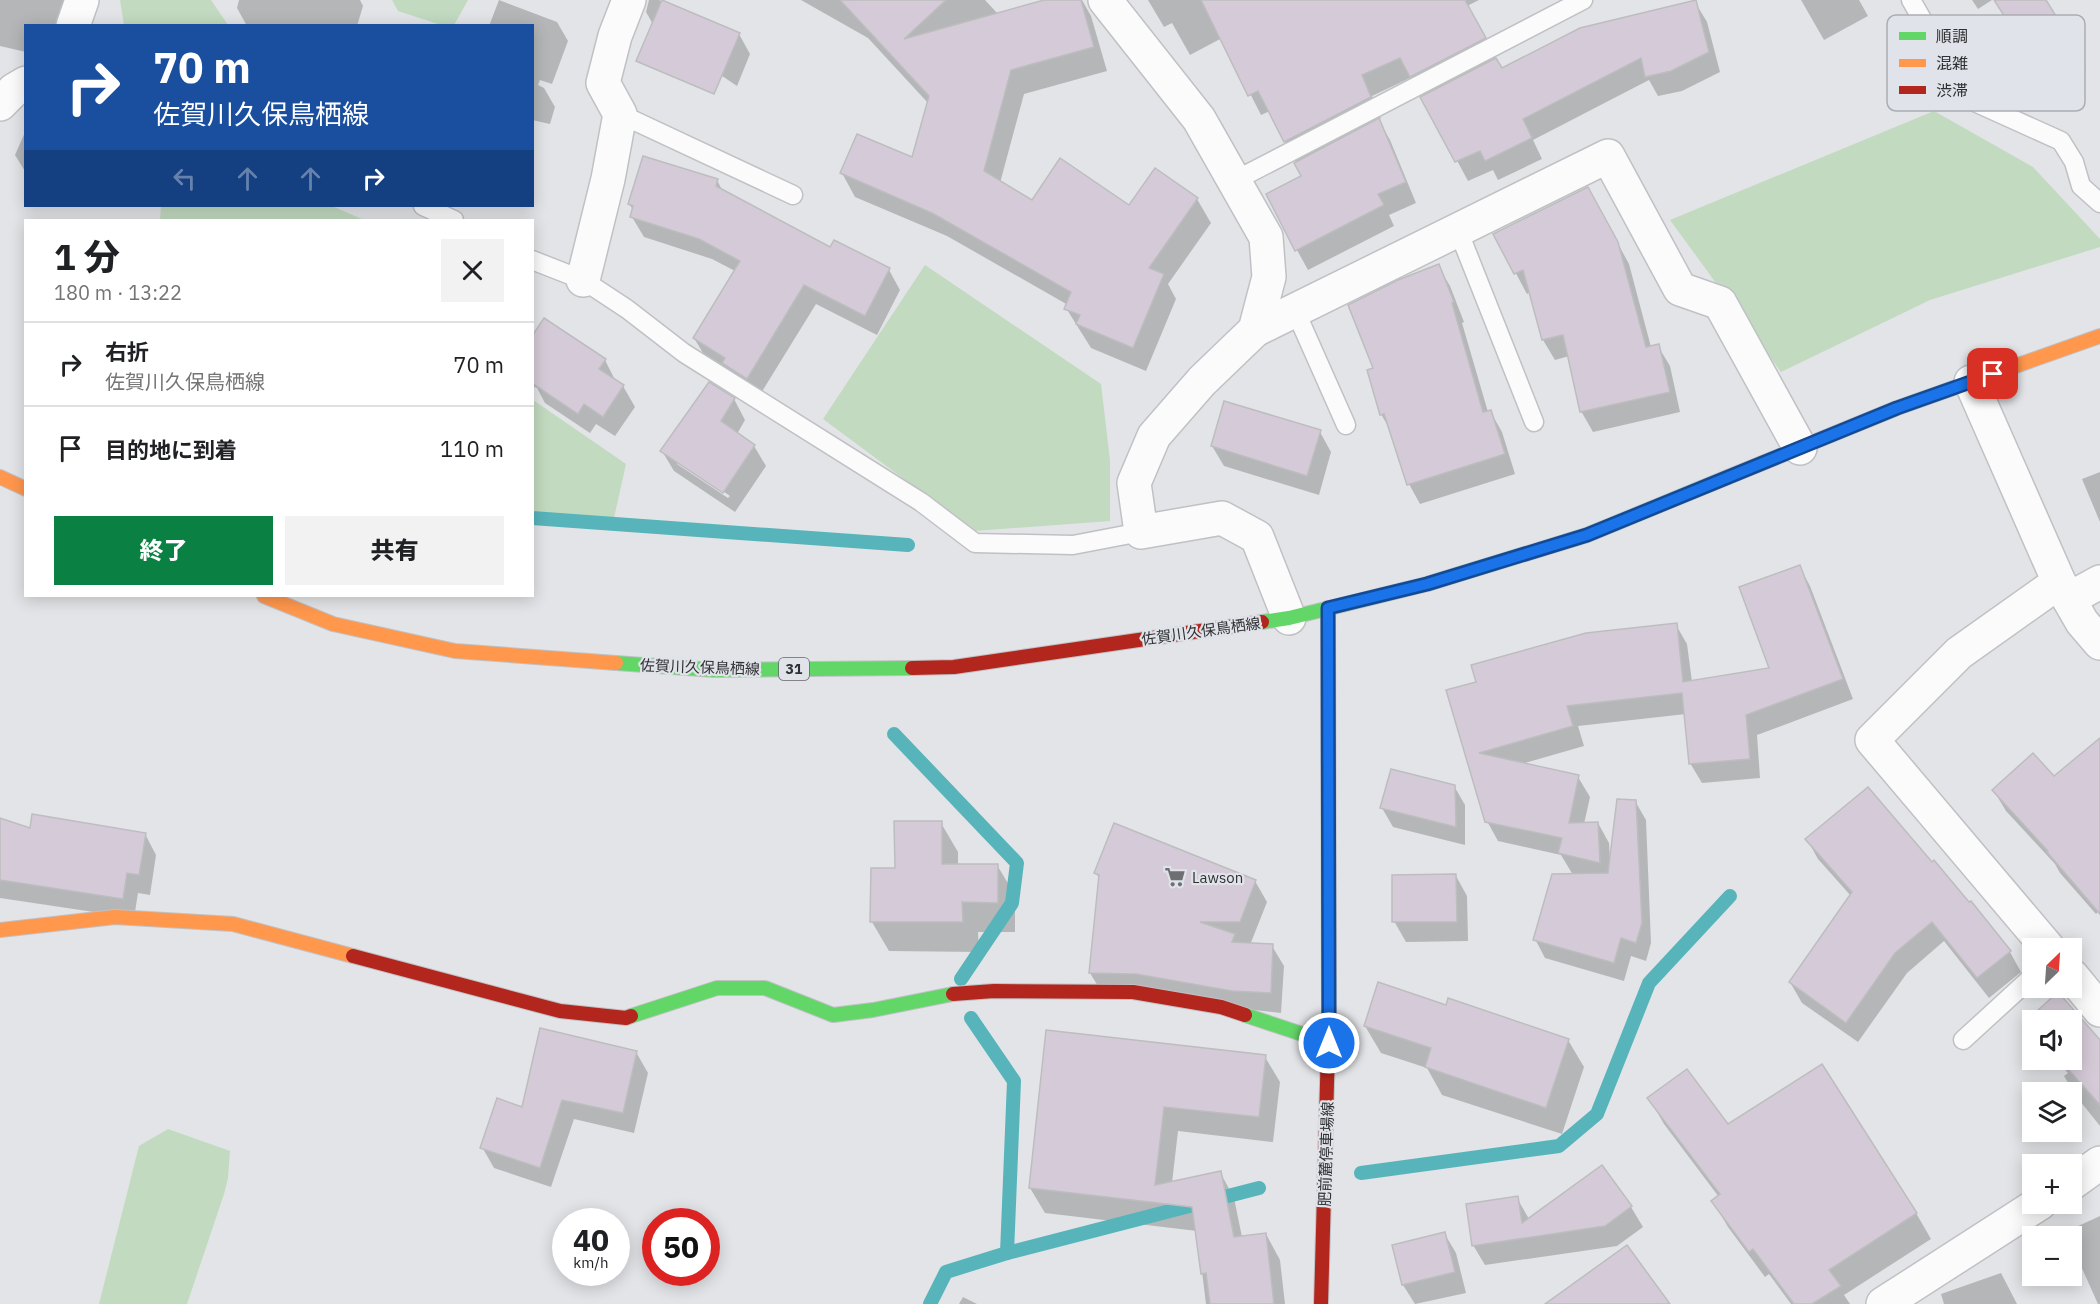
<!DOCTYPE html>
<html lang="ja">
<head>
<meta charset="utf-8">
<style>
	:root { --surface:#fff; --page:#f2f2f2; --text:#202124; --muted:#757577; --line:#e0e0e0; --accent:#0b8043 }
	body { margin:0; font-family:"IBM Plex Sans","Noto Sans JP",sans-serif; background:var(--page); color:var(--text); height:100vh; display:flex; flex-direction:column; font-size:22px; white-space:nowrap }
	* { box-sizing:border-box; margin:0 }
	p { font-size:20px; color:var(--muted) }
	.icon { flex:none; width:33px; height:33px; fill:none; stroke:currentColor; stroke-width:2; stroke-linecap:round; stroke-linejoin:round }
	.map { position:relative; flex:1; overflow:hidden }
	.details { position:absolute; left:24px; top:219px; width:510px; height:378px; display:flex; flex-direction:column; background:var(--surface); border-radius:0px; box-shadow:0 3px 15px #0003 }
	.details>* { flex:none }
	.banner { position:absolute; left:24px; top:24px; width:510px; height:183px; border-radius:0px; box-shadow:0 3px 15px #0003; background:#1a4fa0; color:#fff; overflow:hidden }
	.needle { width:39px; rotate:25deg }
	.buttons { position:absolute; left:2022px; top:938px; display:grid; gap:12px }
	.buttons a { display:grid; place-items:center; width:60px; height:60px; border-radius:0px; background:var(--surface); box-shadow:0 3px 15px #0003; font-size:30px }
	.speed { position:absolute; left:552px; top:1208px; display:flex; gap:12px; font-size:30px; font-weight:700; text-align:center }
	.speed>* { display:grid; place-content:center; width:78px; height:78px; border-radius:50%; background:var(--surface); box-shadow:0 3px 15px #0003; line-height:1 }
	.speed small { font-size:15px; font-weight:400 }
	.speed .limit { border:9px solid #d22; background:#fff; color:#111 }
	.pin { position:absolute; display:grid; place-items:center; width:51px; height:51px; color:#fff; margin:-26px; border-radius:12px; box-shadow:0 3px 9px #0006 }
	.me { position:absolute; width:66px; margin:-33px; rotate:0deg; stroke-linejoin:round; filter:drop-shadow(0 0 4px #0008) }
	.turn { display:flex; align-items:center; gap:21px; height:126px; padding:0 30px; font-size:27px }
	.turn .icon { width:78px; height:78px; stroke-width:2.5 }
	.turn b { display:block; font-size:42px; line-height:51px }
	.lanes { display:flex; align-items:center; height:57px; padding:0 30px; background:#0003; justify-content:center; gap:30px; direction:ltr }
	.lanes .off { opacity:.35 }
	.round { display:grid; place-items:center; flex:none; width:63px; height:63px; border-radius:0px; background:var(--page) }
	.headline { display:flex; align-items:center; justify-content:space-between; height:102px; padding:0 30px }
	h1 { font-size:36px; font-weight:800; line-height:45px }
	.button { display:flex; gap:12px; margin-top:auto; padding:12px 30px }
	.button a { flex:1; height:69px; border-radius:0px; background:var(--accent); color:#fff; font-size:24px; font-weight:800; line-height:69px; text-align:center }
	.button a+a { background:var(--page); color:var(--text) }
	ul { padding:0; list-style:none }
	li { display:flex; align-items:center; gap:18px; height:84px; padding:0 30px; border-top:2px solid var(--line) }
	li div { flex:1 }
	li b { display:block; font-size:22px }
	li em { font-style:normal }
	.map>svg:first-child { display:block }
	.green { fill:#c2dac0 }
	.shadow { fill:#0003; fill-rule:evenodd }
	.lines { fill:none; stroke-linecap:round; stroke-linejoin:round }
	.stream { stroke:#57b4ba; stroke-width:14 }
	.building { fill:#d5cbd8; stroke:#bdbdbf; stroke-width:1.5 }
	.lane-casing { stroke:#c0c1c4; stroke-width:21 }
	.street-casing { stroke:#c0c1c4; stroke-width:36 }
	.fast-casing { stroke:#c0c1c4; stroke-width:16 }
	.slow-casing { stroke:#c0c1c4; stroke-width:16 }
	.jam-casing { stroke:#c0c1c4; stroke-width:16 }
	.lane { stroke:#fbfbfb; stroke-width:18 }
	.street { stroke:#fbfbfb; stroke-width:33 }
	.fast { stroke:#63d668; stroke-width:14 }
	.slow { stroke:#ff974d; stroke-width:14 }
	.jam { stroke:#b3261e; stroke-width:14 }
	.route-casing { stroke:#114b97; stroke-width:15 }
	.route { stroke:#1a73e8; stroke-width:10 }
	.labels { text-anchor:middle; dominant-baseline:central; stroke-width:4.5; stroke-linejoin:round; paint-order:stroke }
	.shield { fill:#e0e3e9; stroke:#646669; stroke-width:1.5 }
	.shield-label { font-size:14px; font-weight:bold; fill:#2f3032 }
	.street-label { font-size:15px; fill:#2f3032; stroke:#e0e3e9 }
	.poi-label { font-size:15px; fill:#2f3032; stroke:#e0e3e9; text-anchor:start }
	.key { fill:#e0e3e9; stroke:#abadb2; stroke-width:1.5 }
	.key-label { font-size:16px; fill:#2f3032 }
</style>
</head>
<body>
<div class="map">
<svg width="2100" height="1304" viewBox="0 0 2100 1304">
	<rect width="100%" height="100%" fill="#e2e4e7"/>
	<!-- green -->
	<g class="green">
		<polygon points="120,0 211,0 228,25 124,25"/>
		<polygon points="392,0 468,0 454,25 441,25 398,11"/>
		<polygon points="1934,111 2033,167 2100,239 2100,247 1930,300 1781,372 1670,220"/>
		<polygon points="161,206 332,206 364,220 160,220"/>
		<polygon points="925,265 1101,384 1110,460 1110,521 974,531 823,419"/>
		<polygon points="533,400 626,464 614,518 533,512"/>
		<polygon points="168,1129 230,1151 228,1178 224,1194 187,1304 99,1304 139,1146"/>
	</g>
	<!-- shadow -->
	<g class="shadow">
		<polygon points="0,0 71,0 65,26 26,26 26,52 0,46"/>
		<polygon points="239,0 360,0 363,6 357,26 247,26 237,8"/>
		<polygon points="499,0 557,22 568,41 552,84 540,80 538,85 544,88 555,107 550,124 532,120 532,26 489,26"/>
		<polygon points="649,0 659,0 739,34 750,54 737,86 658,33 646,12"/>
		<polygon points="801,0 985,0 998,14 1050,0 1082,0 1091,16 1107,71 1024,94 1000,183 1032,202 1129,207 1155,171 1197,199 1211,223 1168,284 1176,299 1146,371 1091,348 1066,308 1068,305 947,236 855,197 842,173 913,159 928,103 868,38"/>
		<polygon points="1148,0 1479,0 1467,6 1502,69 1695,2 1707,22 1720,72 1682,91 1658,96 1649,80 1533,140 1542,159 1498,180 1493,170 1468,181 1412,77 1372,96 1381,118 1378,119 1390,140 1416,203 1389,215 1394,226 1308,270 1297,250 1303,177 1270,111 1261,115 1222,38 1190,55 1172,23 1164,27"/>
		<polygon points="1801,0 1859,0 1868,16 1824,40"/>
		<polygon points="1972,0 1992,0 1978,9"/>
		<polygon points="1995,0 2044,0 2086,69 2052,90"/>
		<polygon points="26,130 26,173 15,155"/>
		<polygon points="717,180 723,192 831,249 889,270 900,290 877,335 816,304 758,398 706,358 694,338 735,271 712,259 644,237 632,217 634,211 629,204"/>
		<polygon points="1599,209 1629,264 1651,347 1658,346 1670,366 1680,412 1593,432 1581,411 1569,356 1555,360 1543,340 1530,292 1527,294 1495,234"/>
		<polygon points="1438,266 1450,286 1464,322 1462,323 1488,412 1490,411 1502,432 1515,474 1420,504 1409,484 1392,433 1381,414 1375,369"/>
		<polygon points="532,339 605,360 616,382 623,386 635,407 615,436 596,424 590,433 545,403 537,388 532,386"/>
		<path d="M734,399l11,21 -8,14 17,12 12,20 -31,46 -61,-41 -12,-20zM677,460l53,36 -2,2 -51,-34z"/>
		<polygon points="1320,432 1331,452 1319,495 1224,466 1212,446"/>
		<polygon points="2100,472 2100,522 2082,479"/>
		<polygon points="1799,566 1810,586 1853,699 1757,735 1760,778 1702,783 1690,763 1686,714 1578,726 1584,746 1521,764 1578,777 1590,797 1584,824 1598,823 1609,843 1610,859 1611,859 1635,801 1646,820 1651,943 1646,961 1631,956 1624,981 1545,958 1535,939 1573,875 1561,855 1498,841 1487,821 1448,691 1676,625 1687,644 1692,682 1771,669"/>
		<polygon points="2100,740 2100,910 2096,914 2060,873 2055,864 2006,811 1994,791 2054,778"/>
		<polygon points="1454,786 1465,805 1465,845 1393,827 1382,808"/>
		<polygon points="0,819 31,830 145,834 156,855 150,895 138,893 134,918 0,898"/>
		<polygon points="941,823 958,852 958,866 997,865 1015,895 1015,932 978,932 979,952 889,951 872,922"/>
		<polygon points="1807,839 1969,904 1971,903 2010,952 2021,972 1989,998 1944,941 1907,973 1858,1042 1802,1003 1790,982 1851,896 1818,859"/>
		<polygon points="1096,873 1255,881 1267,902 1250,945 1272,946 1284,966 1281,1013 1102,993 1090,973 1100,880"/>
		<polygon points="1456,876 1467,896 1468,941 1406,942 1394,921"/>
		<polygon points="2058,994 2100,1043 2100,1126 2076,1096 2064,1076 2068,1073 2055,1059 2072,1059 2072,1020 2032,1020 2032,1029 2028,1021"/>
		<polygon points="1447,1007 1568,1040 1584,1067 1562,1134 1442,1095 1427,1068 1381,1053 1365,1026"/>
		<polygon points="1047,1032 1265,1057 1280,1082 1273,1142 1178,1131 1172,1183 1220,1172 1234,1198 1242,1237 1266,1234 1280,1260 1285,1304 1206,1304 1197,1231 1045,1213 1030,1188"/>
		<polygon points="636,1052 648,1073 634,1133 574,1119 551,1187 494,1168 482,1147 523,1109"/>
		<polygon points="1649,1098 1728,1126 1916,1213 1931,1239 1844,1295 1850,1304 1791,1304 1769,1274 1765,1277 1728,1227 1713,1201 1719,1197 1664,1124"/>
		<polygon points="1602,1167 1631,1207 1643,1227 1617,1246 1485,1265 1473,1245 1517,1198 1529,1219"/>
		<polygon points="2100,1216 2100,1304 2098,1304 2072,1246 2072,1236 2067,1236 2065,1232"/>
		<polygon points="1444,1233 1456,1253 1466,1293 1415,1304 1403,1285"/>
		<polygon points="2001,1273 2017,1304 1944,1304 1941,1294"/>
		<polygon points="963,1297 977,1304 959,1304"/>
	</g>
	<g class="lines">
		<!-- stream -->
		<g class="stream">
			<polyline points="532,518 908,545"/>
			<polyline points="894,734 1017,863 1012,903 961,979"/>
			<polyline points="971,1018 1014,1081 1007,1253"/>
			<polyline points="1361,1173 1559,1146 1597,1114 1649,983 1730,896"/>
			<polyline points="930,1304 946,1272 1007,1253 1259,1188"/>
		</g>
	</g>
	<!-- building -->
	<g class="building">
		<polygon points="662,0 740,33 714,94 636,61"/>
		<polygon points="840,0 946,0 904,39 1044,0 1081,0 1094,47 1011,70 984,171 1032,200 1060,158 1129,205 1155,168 1198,198 1149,268 1164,274 1133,348 1076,324 1080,315 1064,309 1071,292 932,213 840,173 857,134 912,157 929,96"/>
		<polygon points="1201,0 1465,0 1486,38 1410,77 1400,58 1362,75 1371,97 1284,142 1258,91 1248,96"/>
		<polygon points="1696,0 1709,52 1671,71 1645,77 1641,58 1523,119 1532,138 1485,161 1480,151 1455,162 1420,97 1496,58 1502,68 1580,28"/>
		<polygon points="1994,0 2046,0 2076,48 2039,70"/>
		<polygon points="1379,118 1406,182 1378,194 1384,205 1295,251 1266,194 1301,176 1294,163"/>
		<polygon points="643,156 718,179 716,186 830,247 834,240 890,268 865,316 804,285 747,379 722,363 725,358 693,338 740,261 699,239 630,217 633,206 628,204"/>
		<polygon points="1588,187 1618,242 1646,347 1659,344 1670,392 1580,412 1563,335 1542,340 1523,270 1514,274 1493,234"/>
		<polygon points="1439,264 1454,302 1452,303 1483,412 1491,410 1505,454 1407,485 1384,414 1380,415 1367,370 1373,368 1348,305 1398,280"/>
		<polygon points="544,318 606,359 599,369 624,385 603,417 584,404 578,414 532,383 532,336"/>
		<polygon points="709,382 735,398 721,421 755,445 723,493 660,451"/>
		<polygon points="1224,401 1321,430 1307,476 1211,446"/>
		<polygon points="1800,565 1843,679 1746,715 1750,759 1689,764 1682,693 1567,706 1573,726 1479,753 1579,775 1569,823 1598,822 1600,863 1558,853 1562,838 1485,822 1446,690 1476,682 1471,665 1586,633 1677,623 1683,682 1769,668 1739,587"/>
		<polygon points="2100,738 2100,914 2047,852 2048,851 1992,790 2033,753 2054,776"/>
		<polygon points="1391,769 1455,785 1456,827 1380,808"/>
		<polygon points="1868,787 1932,862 1934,860 1969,902 1971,901 2011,951 1977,978 1932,922 1895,953 1846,1023 1789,982 1852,892 1805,839"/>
		<polygon points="1617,799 1636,800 1642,923 1636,943 1621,938 1614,963 1533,940 1552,874 1608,873"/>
		<polygon points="32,814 146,833 139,875 127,873 123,899 0,880 0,818 30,828"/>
		<polygon points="894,821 942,821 942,864 998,864 998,903 962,902 963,922 870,922 871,868 895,868"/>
		<polygon points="1114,823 1256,880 1240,922 1200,922 1235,934 1232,942 1273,944 1271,993 1232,991 1136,974 1089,973 1099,875 1094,873"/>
		<polygon points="1456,874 1457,922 1392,922 1392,875"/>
		<polygon points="1378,982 1446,1005 1448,998 1569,1039 1546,1108 1425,1067 1431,1048 1364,1026"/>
		<polygon points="2058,992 2100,1040 2100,1105 2059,1059 2072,1059 2072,1020 2032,1020 2032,1028 2026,1021"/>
		<polygon points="540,1028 637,1051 623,1113 562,1100 540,1168 480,1148 497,1098 522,1107"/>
		<polygon points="1046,1030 1266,1055 1259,1117 1164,1107 1155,1185 1221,1171 1234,1237 1266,1233 1274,1304 1210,1304 1206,1273 1201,1274 1192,1207 1029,1188"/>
		<polygon points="1822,1064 1917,1213 1829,1270 1841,1286 1812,1304 1794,1304 1753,1249 1749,1252 1711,1201 1720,1194 1647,1098 1687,1069 1728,1124"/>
		<polygon points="1602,1165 1632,1206 1605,1226 1472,1246 1466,1204 1518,1196 1522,1223"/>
		<polygon points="1445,1232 1455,1272 1402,1285 1392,1245"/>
		<polygon points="1627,1245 1670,1304 1545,1304"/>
	</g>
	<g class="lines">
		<!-- lane casing -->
		<g class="lane-casing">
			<g id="lane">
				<polyline points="1911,0 1968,99 2061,141 2074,162 2081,186 2100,203"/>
				<polyline points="620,114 793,195"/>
				<polyline points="1234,181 1583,0"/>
				<polyline points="423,206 454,220"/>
				<polyline points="1458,230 1534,422"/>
				<polyline points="532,260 583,280 627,309 684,353 921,502 975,543 1073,545 1141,532"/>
				<polyline points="1295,310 1346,425"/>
				<polyline points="1963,1040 2032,977"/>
			</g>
		</g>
		<!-- street casing -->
		<g class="street-casing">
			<g id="street">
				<polyline points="1105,0 1199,119 1266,237 1269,277 1255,330 1202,381 1154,436 1134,483 1141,532 1222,518 1257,537 1289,618"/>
				<polyline points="73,26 82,0"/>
				<polyline points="0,104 14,90 26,83"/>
				<polyline points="583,280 608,179 620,114 603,83 615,36 629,0"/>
				<polyline points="1255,330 1608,156 1680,289 1720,303 1800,448"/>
				<polyline points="1971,382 2059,582 2082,622 2100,643"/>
				<polyline points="2069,599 2100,582"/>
				<polyline points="2048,948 1872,740 1959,653 2059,582"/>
				<polyline points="2072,976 2100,1010"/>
				<polyline points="2072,1183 2100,1163"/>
				<polyline points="1883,1304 2040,1203"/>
			</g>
		</g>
		<!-- fast casing -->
		<g class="fast-casing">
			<g id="fast">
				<polyline points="1328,608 1329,1010"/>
				<polyline points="1262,622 1289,618 1427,584 1587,535 1728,477"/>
				<polyline points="616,663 714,670 912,668"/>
				<polyline points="1245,1015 1329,1043"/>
				<polyline points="631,1016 717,988 765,988 833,1015 873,1010 953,994"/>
			</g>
		</g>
		<!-- slow casing -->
		<g class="slow-casing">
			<g id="slow">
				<polyline points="0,477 26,489"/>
				<polyline points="1728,477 1897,408 2100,336"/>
				<polyline points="264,596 333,624 455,651 616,663"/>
				<polyline points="0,930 115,917 233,924 353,956"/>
			</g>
		</g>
		<!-- jam casing -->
		<g class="jam-casing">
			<g id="jam">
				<polyline points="912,668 954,667 1262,622"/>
				<polyline points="353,956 560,1011 626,1018 631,1016"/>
				<polyline points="953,994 994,991 1133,992 1221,1007 1245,1015"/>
				<polyline points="1321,1304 1329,1010"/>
			</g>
		</g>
		<!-- lane -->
		<use href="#lane" class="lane"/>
		<!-- street -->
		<use href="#street" class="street"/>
		<!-- fast -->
		<use href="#fast" class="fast"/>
		<!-- slow -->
		<use href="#slow" class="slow"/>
		<!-- jam -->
		<use href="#jam" class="jam"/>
	</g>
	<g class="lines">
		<!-- route casing -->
		<g class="route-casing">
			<polyline id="route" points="1329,1043 1328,608 1427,584 1587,535 1897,408 1993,374"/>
		</g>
		<!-- route -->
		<use href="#route" class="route"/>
	</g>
	<!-- icons -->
	<defs>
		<g id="supermarket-bare" transform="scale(1.62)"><path d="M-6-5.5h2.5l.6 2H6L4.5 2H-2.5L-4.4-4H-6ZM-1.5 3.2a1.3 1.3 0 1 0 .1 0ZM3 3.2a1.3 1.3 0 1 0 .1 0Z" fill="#6e6f71" stroke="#e0e3e9" stroke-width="2.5" paint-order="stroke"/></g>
	</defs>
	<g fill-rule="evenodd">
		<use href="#supermarket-bare" x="1175" y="877"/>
	</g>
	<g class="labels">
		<!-- shield labels -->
		<rect class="shield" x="779" y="658" width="30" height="22" rx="4.5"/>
		<g class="shield-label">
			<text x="794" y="669">31</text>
		</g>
		<!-- street labels -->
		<g class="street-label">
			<text transform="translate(1201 631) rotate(-8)">佐賀川久保鳥栖線</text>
			<text transform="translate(700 667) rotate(2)">佐賀川久保鳥栖線</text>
			<text transform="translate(1326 1154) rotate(-88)">肥前麓停車場線</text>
		</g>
		<!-- poi labels -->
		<g class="poi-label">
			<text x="1192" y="877">Lawson</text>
		</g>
	</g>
	<!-- legend -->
	<rect x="1887" y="15" width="198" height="96" rx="9" class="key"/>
	<rect x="1899" y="32" width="27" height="8" fill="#63d668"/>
	<rect x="1899" y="59" width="27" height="8" fill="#ff974d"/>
	<rect x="1899" y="86" width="27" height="8" fill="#b3261e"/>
	<g class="key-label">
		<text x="1936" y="42">順調</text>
		<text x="1936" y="69">混雑</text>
		<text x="1936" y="96">渋滞</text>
	</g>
</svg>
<div class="buttons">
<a><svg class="needle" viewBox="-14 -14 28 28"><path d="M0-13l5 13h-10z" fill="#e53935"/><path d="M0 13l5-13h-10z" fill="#757577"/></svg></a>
<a><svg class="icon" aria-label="sound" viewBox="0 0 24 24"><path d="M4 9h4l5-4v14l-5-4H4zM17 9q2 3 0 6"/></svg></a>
<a><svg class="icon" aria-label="layers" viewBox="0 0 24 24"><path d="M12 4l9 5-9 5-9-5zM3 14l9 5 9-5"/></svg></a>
<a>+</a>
<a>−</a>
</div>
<div class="speed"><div>40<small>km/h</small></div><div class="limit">50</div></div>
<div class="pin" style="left:1993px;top:374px;background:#d93025"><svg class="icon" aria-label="arrive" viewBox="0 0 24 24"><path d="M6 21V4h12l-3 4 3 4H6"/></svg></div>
<svg class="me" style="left:1329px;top:1043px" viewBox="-20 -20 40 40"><circle r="17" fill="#1a73e8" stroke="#fff" stroke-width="3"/><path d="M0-11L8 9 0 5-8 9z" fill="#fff"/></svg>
<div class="banner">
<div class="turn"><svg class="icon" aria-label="right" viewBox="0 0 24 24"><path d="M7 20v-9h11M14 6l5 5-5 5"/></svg><div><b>70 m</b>佐賀川久保鳥栖線</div></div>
<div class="lanes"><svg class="icon off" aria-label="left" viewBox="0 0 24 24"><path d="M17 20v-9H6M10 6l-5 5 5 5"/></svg><svg class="icon off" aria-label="ahead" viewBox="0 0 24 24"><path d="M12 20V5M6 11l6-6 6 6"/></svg><svg class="icon off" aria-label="ahead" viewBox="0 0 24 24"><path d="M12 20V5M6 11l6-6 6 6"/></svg><svg class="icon" aria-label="right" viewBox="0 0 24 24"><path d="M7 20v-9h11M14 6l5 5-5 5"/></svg></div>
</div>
<section class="details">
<div class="headline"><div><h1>1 分</h1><p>180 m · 13:22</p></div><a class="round"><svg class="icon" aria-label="close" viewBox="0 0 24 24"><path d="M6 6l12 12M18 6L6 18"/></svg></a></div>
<ul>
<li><svg class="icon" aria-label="right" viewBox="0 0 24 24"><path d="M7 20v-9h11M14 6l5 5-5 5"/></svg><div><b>右折</b><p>佐賀川久保鳥栖線</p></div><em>70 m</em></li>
<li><svg class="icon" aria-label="arrive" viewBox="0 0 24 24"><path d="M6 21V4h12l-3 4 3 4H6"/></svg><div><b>目的地に到着</b></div><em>110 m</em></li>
</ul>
<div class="button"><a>終了</a><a>共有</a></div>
</section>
</div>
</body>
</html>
